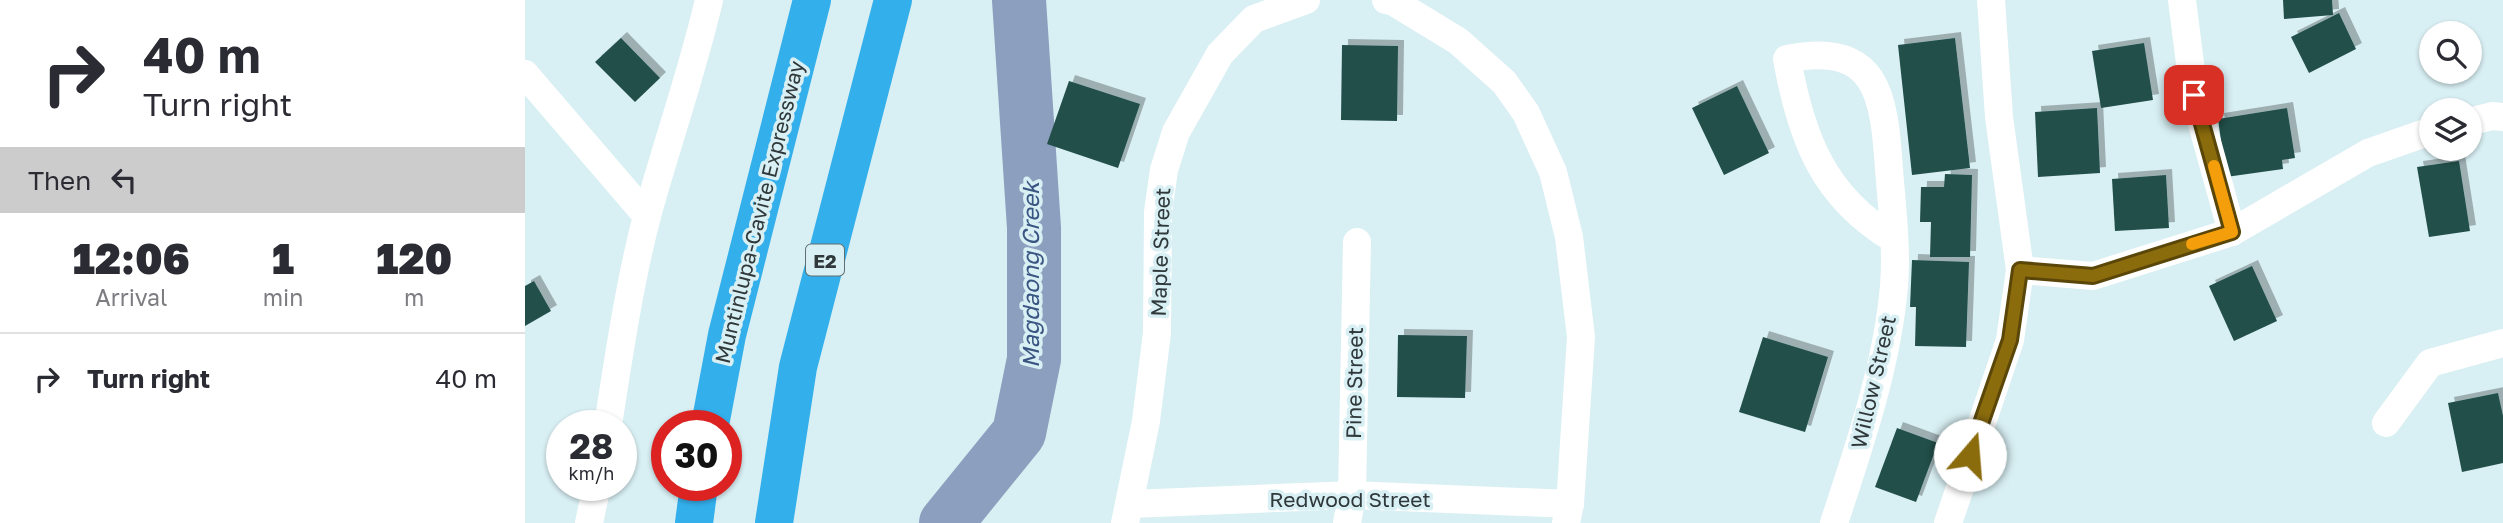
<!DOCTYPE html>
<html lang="en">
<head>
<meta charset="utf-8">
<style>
	:root { --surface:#fff; --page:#f7f7f7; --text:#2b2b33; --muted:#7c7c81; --line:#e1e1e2 }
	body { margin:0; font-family:"Golos Text",sans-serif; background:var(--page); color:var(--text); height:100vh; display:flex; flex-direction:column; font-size:26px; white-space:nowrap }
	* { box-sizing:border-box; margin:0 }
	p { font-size:23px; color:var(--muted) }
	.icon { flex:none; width:38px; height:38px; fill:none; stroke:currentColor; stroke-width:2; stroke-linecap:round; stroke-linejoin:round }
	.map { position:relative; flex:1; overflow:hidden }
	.panel { display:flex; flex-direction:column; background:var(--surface); width:525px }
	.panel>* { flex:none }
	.banner { background:#fff; color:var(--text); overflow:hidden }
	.buttons { position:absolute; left:1894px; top:21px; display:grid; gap:14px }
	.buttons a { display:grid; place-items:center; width:63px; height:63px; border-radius:50%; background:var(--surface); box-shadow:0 2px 5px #0004; font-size:35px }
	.speed { position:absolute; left:21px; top:410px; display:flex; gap:14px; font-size:35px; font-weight:700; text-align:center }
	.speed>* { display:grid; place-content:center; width:91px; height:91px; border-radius:50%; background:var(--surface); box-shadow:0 2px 5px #0004; line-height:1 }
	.speed small { font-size:18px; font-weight:400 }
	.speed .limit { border:10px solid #d22; background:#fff; color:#111 }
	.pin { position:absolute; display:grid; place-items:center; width:60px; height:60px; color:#fff; margin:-30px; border-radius:14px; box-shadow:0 4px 10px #0006 }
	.me { position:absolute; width:77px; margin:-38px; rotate:18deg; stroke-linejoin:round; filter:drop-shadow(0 0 5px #0008) }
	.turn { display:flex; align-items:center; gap:24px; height:147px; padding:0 28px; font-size:32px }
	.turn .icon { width:91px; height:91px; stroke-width:2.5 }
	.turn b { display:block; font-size:49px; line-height:60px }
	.then { display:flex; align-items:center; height:66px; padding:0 28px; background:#0003; gap:14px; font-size:26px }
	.eta { display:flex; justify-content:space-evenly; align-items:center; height:119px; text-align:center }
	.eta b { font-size:42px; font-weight:800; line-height:49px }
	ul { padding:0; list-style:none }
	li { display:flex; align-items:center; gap:21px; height:91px; padding:0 28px; border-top:2px solid var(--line) }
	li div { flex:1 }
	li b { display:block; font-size:26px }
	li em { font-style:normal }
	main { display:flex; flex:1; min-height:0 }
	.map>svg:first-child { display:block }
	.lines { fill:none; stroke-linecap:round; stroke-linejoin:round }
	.river { stroke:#8c9fbe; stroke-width:54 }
	.building { fill:#224f4a; filter:url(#shadow) }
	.street { stroke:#fff; stroke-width:28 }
	.highway { stroke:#33afec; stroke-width:38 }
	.route-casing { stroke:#5a4608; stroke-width:18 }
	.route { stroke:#8b6c0d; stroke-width:12 }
	.slow { stroke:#f59e0b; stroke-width:12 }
	.labels { text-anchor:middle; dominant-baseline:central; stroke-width:7; stroke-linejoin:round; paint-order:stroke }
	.shield { fill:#d8eff3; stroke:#626f72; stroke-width:2 }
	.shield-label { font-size:19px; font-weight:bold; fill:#2f383a }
	.street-label { font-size:21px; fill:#2f383a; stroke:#d8eff3 }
	.water-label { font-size:23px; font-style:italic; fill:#3a5582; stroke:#d8eff3 }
</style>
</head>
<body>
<main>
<section class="panel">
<div class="banner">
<div class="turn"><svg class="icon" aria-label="right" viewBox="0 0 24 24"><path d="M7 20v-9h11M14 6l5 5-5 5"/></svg><div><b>40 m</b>Turn right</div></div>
<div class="then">Then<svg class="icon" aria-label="left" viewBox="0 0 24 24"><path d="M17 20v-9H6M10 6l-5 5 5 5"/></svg></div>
</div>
<div class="eta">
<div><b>12:06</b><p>Arrival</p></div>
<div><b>1</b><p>min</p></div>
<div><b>120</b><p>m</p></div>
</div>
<ul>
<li><svg class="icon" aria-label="right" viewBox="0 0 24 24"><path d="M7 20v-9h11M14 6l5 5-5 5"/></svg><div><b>Turn right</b></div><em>40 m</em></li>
</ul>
</section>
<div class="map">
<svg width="1978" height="523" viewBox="0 0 1978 523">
	<defs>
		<filter id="shadow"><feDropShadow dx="6" dy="-6" stdDeviation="0" flood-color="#0004"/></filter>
	</defs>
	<rect width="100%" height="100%" fill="#d8eff3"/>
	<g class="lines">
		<!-- river -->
		<polyline class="river" points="421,523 494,433 509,359 509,228 494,0"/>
	</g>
	<!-- building -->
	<g class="building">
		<polygon points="1758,0 1807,0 1808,15 1759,19"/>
		<polygon points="1814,13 1831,49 1784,73 1766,37"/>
		<polygon points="96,38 135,78 110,102 70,62"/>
		<polygon points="1430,38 1445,168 1387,175 1373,45"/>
		<polygon points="1619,43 1628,100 1576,108 1567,51"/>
		<polygon points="817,45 873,46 872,121 816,120"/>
		<polygon points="544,81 615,104 593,168 522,144"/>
		<polygon points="1212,86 1244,153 1199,175 1167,108"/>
		<polygon points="1572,108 1575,173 1513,177 1510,112"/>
		<polygon points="1762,108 1770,158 1757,160 1758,169 1701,177 1693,119"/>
		<polygon points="1934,161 1945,231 1904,237 1892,167"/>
		<polygon points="1420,174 1447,175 1445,257 1405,257 1406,222 1395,222 1396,187 1419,187"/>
		<polygon points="1641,175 1644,228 1590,231 1587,179"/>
		<polygon points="1387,260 1444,262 1441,347 1390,346 1391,307 1385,307"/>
		<polygon points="1727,266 1752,321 1709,341 1684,286"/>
		<polygon points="9,281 26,311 0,326 0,286"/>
		<polygon points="873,335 942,336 940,398 872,397"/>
		<polygon points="1238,337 1303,357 1280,432 1214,412"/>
		<polygon points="1973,393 1978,416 1978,463 1937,472 1923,403"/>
		<polygon points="1372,428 1413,443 1391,502 1350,487"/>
	</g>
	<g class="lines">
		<!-- street -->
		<g class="street">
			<polyline points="861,0 869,2 933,41 979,82 1001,113 1028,172 1044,237 1056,337 1045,504 1041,523"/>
			<polyline points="1657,0 1669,95 1707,232"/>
			<polyline points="0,74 122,216"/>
			<polyline points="1944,122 1967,116 1978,117"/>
			<polyline points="1495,270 1568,276 1707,232 1843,153 1906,131"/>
			<polyline points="1861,423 1905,363 1978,343"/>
			<path d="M83,425c11,-70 21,-140 39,-209 20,-73 45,-143 62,-216"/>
			<polyline points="605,504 827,495 1045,504"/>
			<polyline points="64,523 72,485"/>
			<polyline points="600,523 621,421 632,333 633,212 639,170 651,132 695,54 729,19 781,0"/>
			<polyline points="822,523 827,495 832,242"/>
			<path d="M1309,523c25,-76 53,-156 60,-237 3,-38 -2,-78 -5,-117 -5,-73 -11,-129 -102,-110 14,78 36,138 107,180"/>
			<polyline points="1423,523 1485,340 1495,270 1474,117 1466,0"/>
		</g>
		<!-- highway -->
		<g class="highway">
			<polyline points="185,425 202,335 287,0"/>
			<polyline points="169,523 174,485"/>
			<polyline points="249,523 273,367 368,0"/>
		</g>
	</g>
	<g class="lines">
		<!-- route casing -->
		<g class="route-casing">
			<polyline id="route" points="1445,455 1485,340 1495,270 1568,276 1707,232 1669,95"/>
		</g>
		<!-- route -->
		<use href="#route" class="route"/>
		<!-- slow -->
		<polyline class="slow" points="1667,244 1707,232 1689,166"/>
	</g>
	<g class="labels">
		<!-- shield labels -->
		<rect class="shield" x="281" y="244.5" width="38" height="31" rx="5"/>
		<g class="shield-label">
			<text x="300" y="260">E2</text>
		</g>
		<!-- street labels -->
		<g class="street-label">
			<text transform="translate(234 212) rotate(-76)">Muntinlupa-Cavite Expressway</text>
			<text transform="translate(635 252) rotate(-88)">Maple Street</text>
			<text transform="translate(1348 382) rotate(-77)">Willow Street</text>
			<text transform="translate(829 383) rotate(-89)">Pine Street</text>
			<text x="825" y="499">Redwood Street</text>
		</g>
		<!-- water labels -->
		<g class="water-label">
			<text transform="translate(505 275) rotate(-90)">Magdaong Creek</text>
		</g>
	</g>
</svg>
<div class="buttons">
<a><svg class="icon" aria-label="search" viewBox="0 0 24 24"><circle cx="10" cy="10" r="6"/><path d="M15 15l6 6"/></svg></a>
<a><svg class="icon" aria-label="layers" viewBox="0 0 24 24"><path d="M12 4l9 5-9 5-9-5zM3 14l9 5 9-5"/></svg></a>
</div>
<div class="speed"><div>28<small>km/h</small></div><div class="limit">30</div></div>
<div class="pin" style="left:1669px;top:95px;background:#d93025"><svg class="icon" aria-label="arrive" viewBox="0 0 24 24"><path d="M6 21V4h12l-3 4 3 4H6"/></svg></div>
<svg class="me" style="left:1445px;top:455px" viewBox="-20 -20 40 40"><circle r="19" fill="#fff"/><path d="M0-13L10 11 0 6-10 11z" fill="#8b6c0d"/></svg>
</div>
</main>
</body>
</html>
